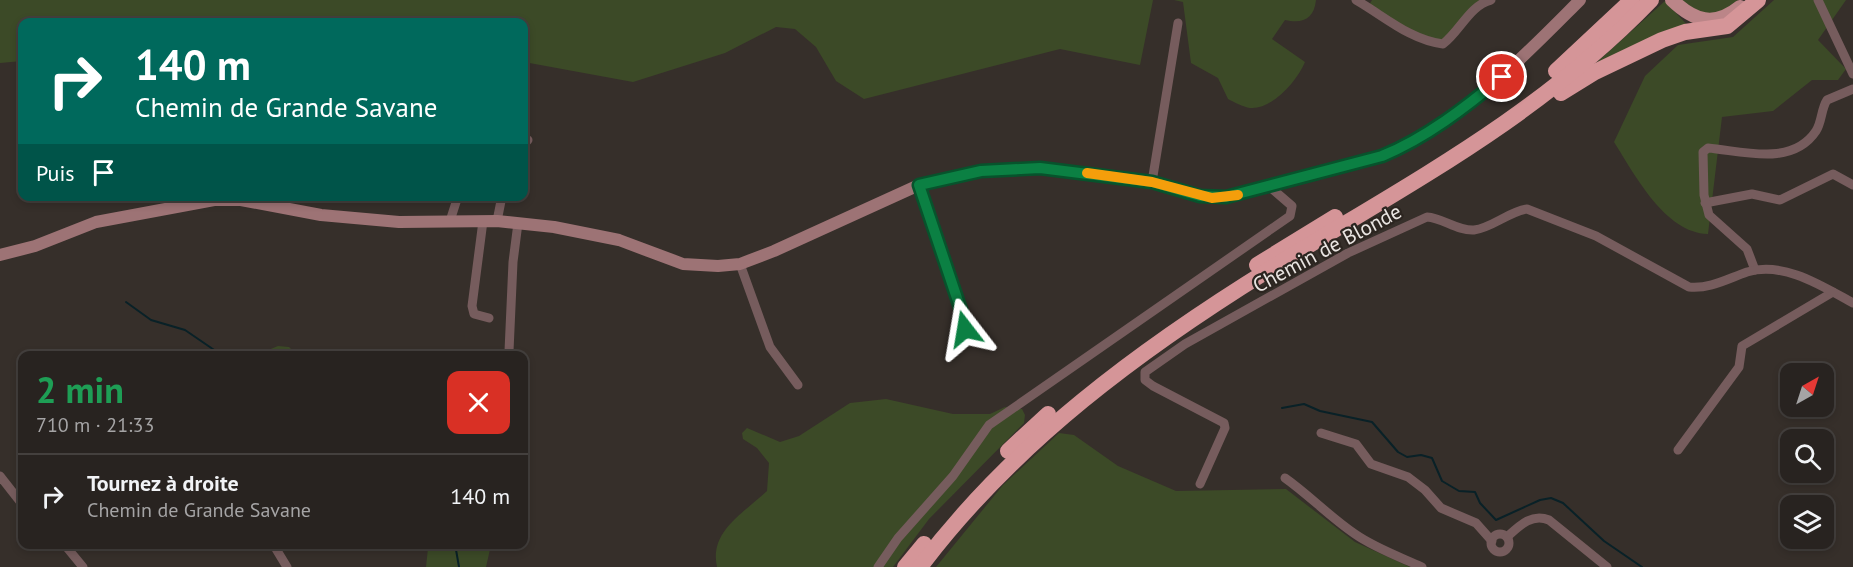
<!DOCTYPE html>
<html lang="fr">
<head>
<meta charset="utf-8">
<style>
	:root { --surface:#282320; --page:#302b29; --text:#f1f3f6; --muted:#a5a4a5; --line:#44403e }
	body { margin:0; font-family:"PT Sans",sans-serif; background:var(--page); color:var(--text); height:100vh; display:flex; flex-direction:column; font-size:22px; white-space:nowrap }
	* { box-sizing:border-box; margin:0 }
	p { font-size:20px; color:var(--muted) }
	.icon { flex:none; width:33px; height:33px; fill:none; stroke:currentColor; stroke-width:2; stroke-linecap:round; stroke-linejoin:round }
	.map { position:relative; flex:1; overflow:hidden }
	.side { position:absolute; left:18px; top:351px; width:510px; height:198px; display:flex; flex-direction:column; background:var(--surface); border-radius:12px; box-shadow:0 3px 9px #0003,0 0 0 2px var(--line) }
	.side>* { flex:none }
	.guide { position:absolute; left:18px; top:18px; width:510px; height:183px; border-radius:12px; box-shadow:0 3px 9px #0003,0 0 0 2px var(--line); background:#00695c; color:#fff; overflow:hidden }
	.needle { width:39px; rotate:39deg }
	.tools { position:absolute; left:1780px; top:363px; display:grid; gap:12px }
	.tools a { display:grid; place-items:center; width:54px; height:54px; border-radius:12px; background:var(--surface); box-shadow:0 3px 9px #0003,0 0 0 2px var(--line); font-size:30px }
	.pin { position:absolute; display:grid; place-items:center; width:51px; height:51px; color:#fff; margin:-26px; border:3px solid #fff; border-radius:50%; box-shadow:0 2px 6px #0007 }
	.me { position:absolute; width:66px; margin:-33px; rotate:346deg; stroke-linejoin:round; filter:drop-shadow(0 0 4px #0008) }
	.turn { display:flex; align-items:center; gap:21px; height:126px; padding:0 18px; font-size:27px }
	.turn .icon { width:78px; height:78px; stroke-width:2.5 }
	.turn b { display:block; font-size:42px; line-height:51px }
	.then { display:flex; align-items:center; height:57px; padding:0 18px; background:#0003; gap:12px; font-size:22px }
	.round { display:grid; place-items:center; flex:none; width:63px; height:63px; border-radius:12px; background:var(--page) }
	.overview { display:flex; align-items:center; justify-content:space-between; height:102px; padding:0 18px }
	h1 { font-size:36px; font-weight:700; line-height:45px; color:#1e9e55 }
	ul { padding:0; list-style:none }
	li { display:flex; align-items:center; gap:18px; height:84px; padding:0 18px; border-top:2px solid var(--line) }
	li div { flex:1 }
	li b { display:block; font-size:22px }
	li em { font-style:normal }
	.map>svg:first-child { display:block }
	.green { fill:#3c4a27 }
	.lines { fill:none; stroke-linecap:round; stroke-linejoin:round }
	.stream { stroke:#092127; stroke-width:2 }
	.street { stroke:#765c5d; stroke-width:9 }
	.secondary { stroke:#9d7375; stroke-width:12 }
	.primary { stroke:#bb8588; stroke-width:14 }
	.highway { stroke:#d59598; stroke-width:16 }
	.route-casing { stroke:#07532c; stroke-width:15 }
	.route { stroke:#0b8043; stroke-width:10 }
	.slow { stroke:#f59e0b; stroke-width:10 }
	.labels { text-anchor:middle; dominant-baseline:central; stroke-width:4.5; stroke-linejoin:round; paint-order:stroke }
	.street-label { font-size:21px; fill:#eae5e2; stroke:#2c2520 }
</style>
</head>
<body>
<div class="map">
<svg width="1853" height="567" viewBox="0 0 1853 567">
	<rect width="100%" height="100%" fill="#362f2a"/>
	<!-- green -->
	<g class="green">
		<polygon points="0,0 1153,0 1140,65 1060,49 864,99 836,81 816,47 795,29 776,27 725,53 633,82 524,62 524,22 22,22 22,61 0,63"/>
		<path d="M1174,0h142c-2,19 -13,24 -31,20l-13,19 33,23c-8,19 -33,48 -55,46 -7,-1 -16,-6 -22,-9l-10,-21 -27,-15 -8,-61z"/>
		<polygon points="1372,0 1491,0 1443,44 1428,42 1368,7"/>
		<polygon points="1680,0 1738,0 1720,13 1695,13"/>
		<path d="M1774,0h72l-28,40 28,29 -8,11h-26l-39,31 -51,6 -14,117c-43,-1 -73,-59 -94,-92l31,-66 33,-31 55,-8z"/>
		<polygon points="1665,1 1689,27 1586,72"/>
		<polygon points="278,346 289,347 297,355 256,355"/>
		<path d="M886,399l67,15h37l15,-7 17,2 3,6 -1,8 -95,96 -36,48h-176c-8,-36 27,-54 50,-76l2,-28 -12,-15 -14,-9 -1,-6 5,-5 33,14 19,-6 51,-33z"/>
		<polygon points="1059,433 1074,435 1118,466 1176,491 1286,489 1355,542 1410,567 936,567 1003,485"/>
		<polygon points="426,545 491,545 486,567 426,567 428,548"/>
	</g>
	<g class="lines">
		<!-- stream -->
		<g class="stream">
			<polyline points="126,302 151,320 185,330 223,356"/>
			<polyline points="1282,408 1304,404 1320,411 1372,422 1398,452 1407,457 1421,455 1432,458 1442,481 1459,491 1475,492 1480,503 1496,520 1540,500 1551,498 1563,503 1604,541 1642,567"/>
			<polyline points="455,544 459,567"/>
		</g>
		<!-- street -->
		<g class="street">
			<path d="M1356,0c28,16 54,40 87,44 17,-13 27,-39 48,-44"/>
			<polyline points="1818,0 1853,74"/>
			<polyline points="524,144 528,140"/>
			<polyline points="1152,182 1178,23"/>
			<polyline points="919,185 965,322 965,329"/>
			<polyline points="1705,203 1752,194 1780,200 1833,174 1853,185"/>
			<polyline points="450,221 458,196"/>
			<polyline points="483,221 472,306 474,314 489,318"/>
			<polyline points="497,221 502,196"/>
			<polyline points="740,264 770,347 798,385"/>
			<path d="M1755,270l-8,-21 -38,-34 -5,-20 -1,-43 5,-4c35,3 84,19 108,-17 6,-9 5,-22 11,-31l26,-11"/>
			<polyline points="509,351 513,262 518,223"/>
			<polyline points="1321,433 1356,444 1371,464 1408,477 1425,490 1441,508 1476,523 1492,541"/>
			<polyline points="1678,450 1739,367 1742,346 1833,292"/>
			<polyline points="0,476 22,504"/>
			<path d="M1285,478c24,17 45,39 70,56 20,14 45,23 67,33"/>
			<path d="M1200,484l25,-56 -1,-5 -71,-37 -8,-6v-8l40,-28 163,-91 79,-36c16,1 30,14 47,13 18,-2 34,-18 53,-21l69,27 93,51c21,2 38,-8 58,-15 37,-11 75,14 106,31"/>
			<circle cx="1500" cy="543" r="9"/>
			<path d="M1507,537c13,-12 25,-24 42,-17l58,47"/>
			<polyline points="64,544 83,567"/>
			<polyline points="273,544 287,567"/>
			<polyline points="878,567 898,538 953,476 989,425 1290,216 1292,206 1270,187"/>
		</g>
		<!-- secondary -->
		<path class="secondary" d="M0,255l35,-9 61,-24 118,-22h27l80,15 78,7 98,-1 57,6 65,13 64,24 35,2 22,-2 34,-13 145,-66 62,-14 59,-3 112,14 48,14 26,1 156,-41c78,-32 139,-97 198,-156"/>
		<!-- primary -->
		<path class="primary" d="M1672,0c22,21 42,28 68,7"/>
		<!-- highway -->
		<g class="highway">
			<polyline points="1556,71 1632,0"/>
			<polyline points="1561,93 1595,72 1662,40 1685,32 1727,26 1758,0"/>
			<polyline points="1257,265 1335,217"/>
			<polyline points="1008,451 1048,414"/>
			<polyline points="905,567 924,544"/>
			<path d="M920,567c94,-125 222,-219 355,-301 135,-83 264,-150 376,-266"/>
		</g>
	</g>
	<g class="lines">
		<!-- route casing -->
		<g class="route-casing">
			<path id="route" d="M965,329v-7l-46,-137 62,-14 59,-3 112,14 48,14 26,1 156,-41c44,-18 84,-49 120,-79"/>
		</g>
		<!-- route -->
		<use href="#route" class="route"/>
		<!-- slow -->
		<polyline class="slow" points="1087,173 1152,182 1212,198 1238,195"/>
	</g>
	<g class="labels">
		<!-- street labels -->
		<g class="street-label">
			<text transform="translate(1327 248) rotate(-28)">Chemin de Blonde</text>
		</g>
	</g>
</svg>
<div class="tools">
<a><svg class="needle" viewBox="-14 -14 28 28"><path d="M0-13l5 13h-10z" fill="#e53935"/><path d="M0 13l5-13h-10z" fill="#a5a4a5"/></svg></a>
<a><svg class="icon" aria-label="search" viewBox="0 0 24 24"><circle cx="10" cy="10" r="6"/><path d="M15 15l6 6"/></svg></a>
<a><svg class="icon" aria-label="layers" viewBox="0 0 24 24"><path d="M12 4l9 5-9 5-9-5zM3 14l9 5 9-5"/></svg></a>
</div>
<div class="pin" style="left:1502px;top:77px;background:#d93025"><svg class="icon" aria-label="arrive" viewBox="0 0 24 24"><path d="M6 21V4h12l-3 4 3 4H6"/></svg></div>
<svg class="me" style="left:965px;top:329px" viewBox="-20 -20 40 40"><path d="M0-17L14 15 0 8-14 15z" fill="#0b8043" stroke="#fff" stroke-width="4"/></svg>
<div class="guide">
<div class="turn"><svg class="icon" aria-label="right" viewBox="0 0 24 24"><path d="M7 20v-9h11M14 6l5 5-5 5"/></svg><div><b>140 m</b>Chemin de Grande Savane</div></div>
<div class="then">Puis<svg class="icon" aria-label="arrive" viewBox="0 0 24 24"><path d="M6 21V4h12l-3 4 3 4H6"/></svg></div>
</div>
<section class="side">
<div class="overview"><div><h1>2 min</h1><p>710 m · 21:33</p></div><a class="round" style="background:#d93025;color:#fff"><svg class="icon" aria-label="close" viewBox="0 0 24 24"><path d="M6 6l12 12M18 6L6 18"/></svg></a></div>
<ul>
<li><svg class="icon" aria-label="right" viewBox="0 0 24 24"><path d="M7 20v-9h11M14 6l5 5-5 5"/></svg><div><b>Tournez à droite</b><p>Chemin de Grande Savane</p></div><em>140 m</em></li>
</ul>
</section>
</div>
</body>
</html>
